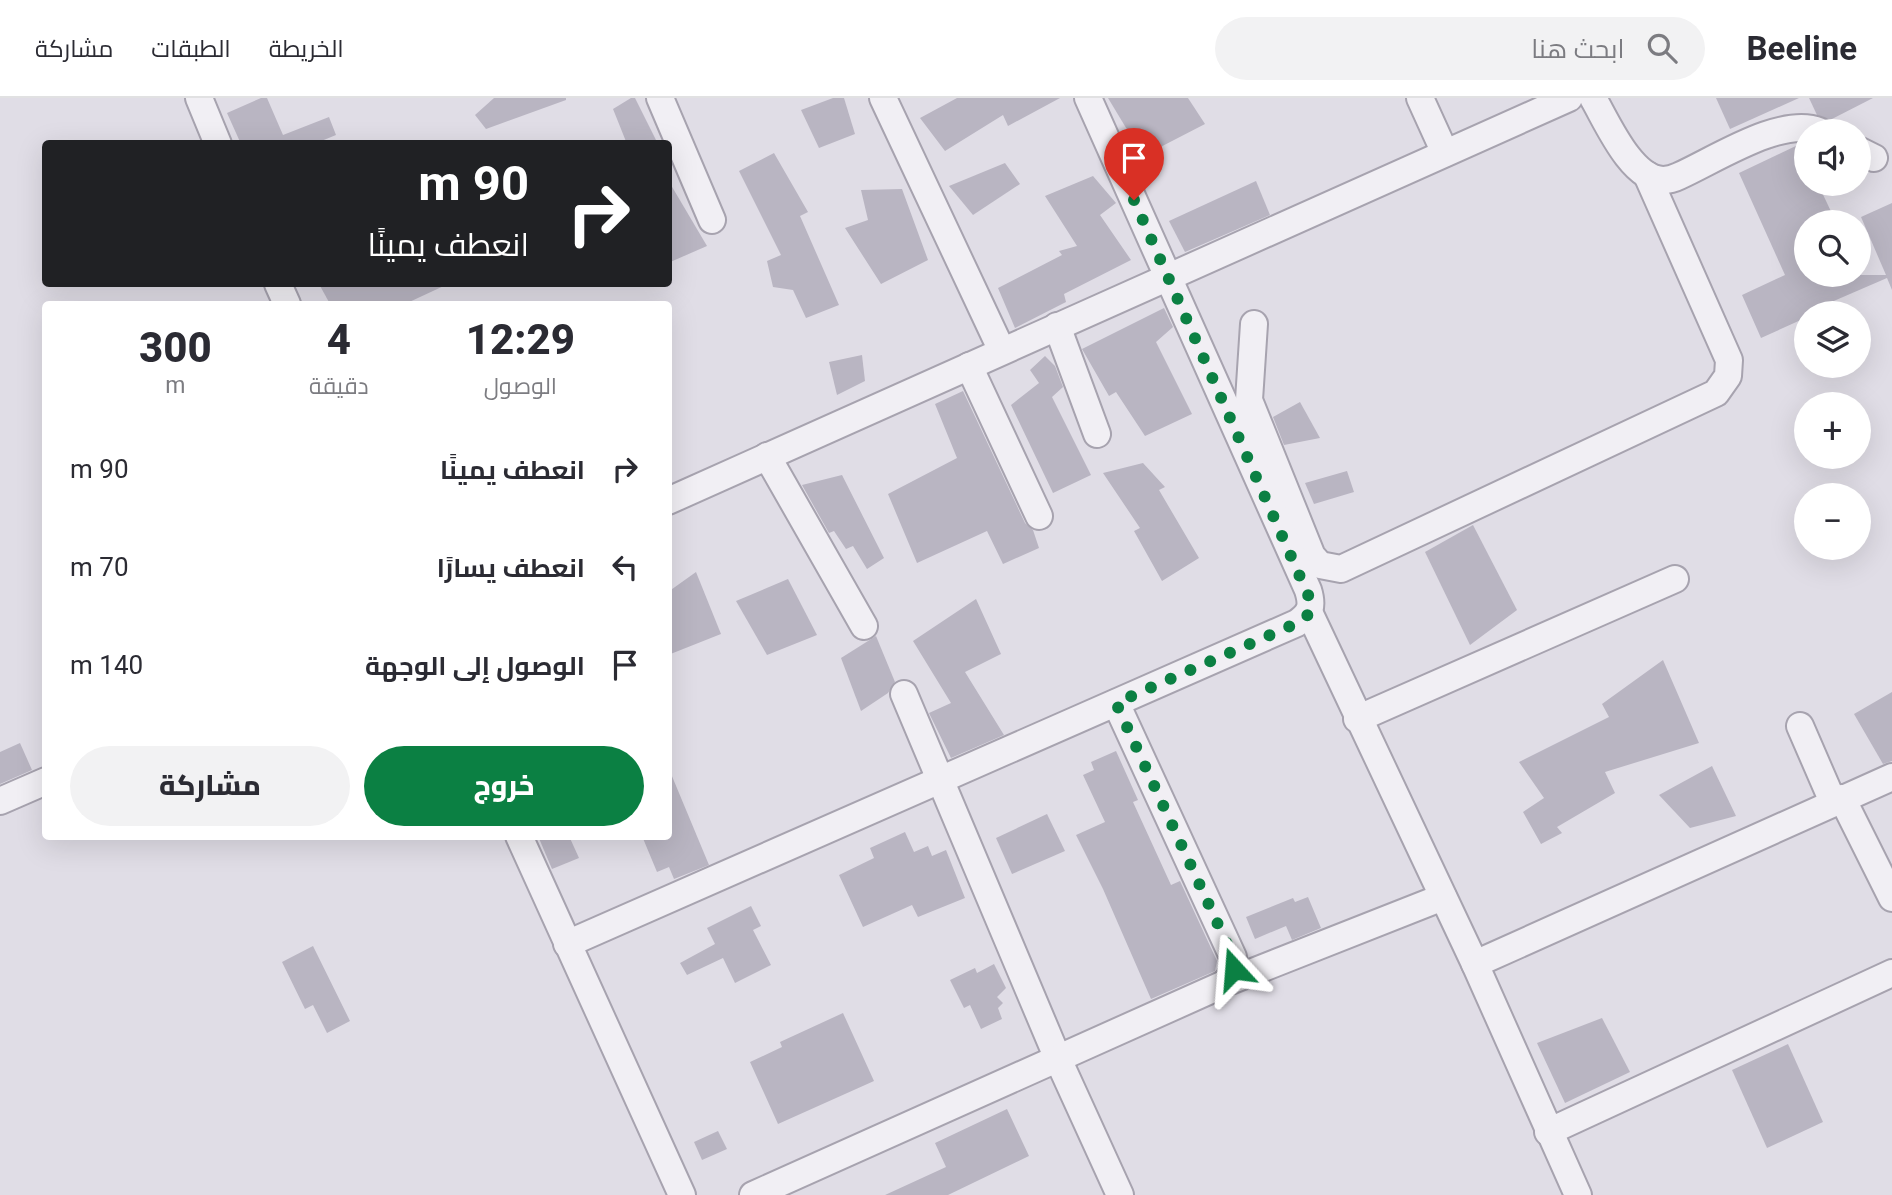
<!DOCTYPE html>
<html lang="ar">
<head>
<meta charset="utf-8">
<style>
	:root { --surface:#fff; --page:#f2f2f3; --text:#2b2b33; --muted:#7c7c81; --line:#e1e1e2; --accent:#0b8043 }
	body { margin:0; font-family:Roboto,Cairo,sans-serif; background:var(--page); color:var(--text); direction:rtl; height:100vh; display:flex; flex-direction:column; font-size:26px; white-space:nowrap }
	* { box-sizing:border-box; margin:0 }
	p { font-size:23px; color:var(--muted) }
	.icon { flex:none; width:38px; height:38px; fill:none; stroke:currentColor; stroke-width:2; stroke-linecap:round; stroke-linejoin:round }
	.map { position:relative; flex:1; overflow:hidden; direction:ltr }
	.drawer { position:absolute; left:42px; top:203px; width:630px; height:539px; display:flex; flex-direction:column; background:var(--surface); border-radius:7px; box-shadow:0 7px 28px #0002; direction:rtl }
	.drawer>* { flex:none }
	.top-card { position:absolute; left:42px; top:42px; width:630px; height:147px; border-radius:7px; box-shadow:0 7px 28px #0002; direction:rtl; background:#202124; color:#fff; overflow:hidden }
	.buttons { position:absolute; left:1794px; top:21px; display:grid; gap:14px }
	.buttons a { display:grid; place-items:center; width:77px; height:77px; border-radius:50%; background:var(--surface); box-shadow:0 7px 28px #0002; font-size:35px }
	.pin { position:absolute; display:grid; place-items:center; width:60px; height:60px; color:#fff; margin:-72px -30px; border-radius:50% 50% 50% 0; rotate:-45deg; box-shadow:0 0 7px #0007 }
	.pin .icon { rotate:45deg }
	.me { position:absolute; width:77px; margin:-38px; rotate:341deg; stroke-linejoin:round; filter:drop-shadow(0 0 5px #0008) }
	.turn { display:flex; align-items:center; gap:24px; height:147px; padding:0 28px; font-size:32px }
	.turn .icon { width:91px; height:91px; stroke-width:2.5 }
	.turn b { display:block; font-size:49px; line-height:60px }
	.eta { display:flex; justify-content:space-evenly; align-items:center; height:119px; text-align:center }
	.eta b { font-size:42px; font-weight:800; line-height:49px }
	.cta { display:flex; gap:14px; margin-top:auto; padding:14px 28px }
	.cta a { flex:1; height:80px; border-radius:42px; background:var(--accent); color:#fff; font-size:28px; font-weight:800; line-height:80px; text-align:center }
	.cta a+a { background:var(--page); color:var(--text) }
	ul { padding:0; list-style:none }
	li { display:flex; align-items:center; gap:21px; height:98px; padding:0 28px }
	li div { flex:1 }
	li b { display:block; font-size:26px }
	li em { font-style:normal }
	header { display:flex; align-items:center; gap:42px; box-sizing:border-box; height:98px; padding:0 35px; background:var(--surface); border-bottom:2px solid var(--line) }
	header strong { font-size:33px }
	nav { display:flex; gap:38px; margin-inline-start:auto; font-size:24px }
	.search { width:490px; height:63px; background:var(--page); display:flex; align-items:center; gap:18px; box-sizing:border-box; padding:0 24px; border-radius:38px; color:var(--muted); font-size:26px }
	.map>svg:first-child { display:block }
	.building { fill:#b9b5c2 }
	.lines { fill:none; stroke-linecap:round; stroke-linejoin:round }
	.minor-casing { stroke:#a7a3af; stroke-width:30 }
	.minor { stroke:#f1eff4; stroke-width:26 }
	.route { stroke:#0b8043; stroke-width:12; stroke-dasharray:0 21.6 }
</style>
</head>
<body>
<header>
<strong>Beeline</strong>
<div class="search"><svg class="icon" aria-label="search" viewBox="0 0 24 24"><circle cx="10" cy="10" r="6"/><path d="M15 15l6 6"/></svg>ابحث هنا</div>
<nav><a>الخريطة</a><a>الطبقات</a><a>مشاركة</a></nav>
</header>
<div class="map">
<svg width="1892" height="1097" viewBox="0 0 1892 1097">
	<rect width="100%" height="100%" fill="#e0dde6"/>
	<!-- building -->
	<g class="building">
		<polygon points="261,0 267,0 283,37 329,19 336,37 314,46 241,46 227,15"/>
		<polygon points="494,0 566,0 566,2 486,31 475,17"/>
		<polygon points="631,0 635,0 658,46 627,46 613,11"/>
		<polygon points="833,0 844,0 855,36 819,50 801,12"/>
		<polygon points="957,0 1060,0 1008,28 1003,17 945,53 920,20"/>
		<polygon points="1108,0 1188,0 1205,26 1143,58"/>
		<polygon points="1716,0 1799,0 1730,31"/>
		<polygon points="1809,0 1873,0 1830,22 1817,17"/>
		<polygon points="1800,46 1806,59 1806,86 1818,86 1836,124 1806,124 1806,177 1886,177 1861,119 1892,105 1892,192 1887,180 1806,215 1803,221 1761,240 1742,197 1785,177 1739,75"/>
		<polygon points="774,55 808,114 800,118 839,207 806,220 793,192 773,189 767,163 781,157 739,73"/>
		<polygon points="1005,65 1020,86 973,117 949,88"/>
		<polygon points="1093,78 1116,105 1100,117 1131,162 1064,196 1066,204 1015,230 998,190 1062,157 1059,153 1077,148 1045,98"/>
		<polygon points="668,82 707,148 668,165"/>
		<polygon points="1256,83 1270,117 1185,154 1169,123"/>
		<polygon points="902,91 928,162 881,186 845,130 868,122 861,92"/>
		<polygon points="319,186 448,186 405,206 330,206"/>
		<polygon points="1164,210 1173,229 1156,244 1192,316 1145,338 1116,294 1109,298 1082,251"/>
		<polygon points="862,257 865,283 837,297 829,264"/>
		<polygon points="1045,258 1055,268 1063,289 1052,299 1091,377 1053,395 1011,307 1039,285 1030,272"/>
		<polygon points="963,293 1025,425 1033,432 1039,450 1003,466 987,433 917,465 888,396 957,360 935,306"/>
		<polygon points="1300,304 1320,340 1284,347 1273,319"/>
		<polygon points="1143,365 1165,389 1159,392 1199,460 1162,483 1134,433 1140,430 1103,375"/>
		<polygon points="1347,373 1354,394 1314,406 1305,385"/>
		<polygon points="842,377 884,460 867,471 853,448 846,451 834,433 829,435 802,387"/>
		<polygon points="1473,427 1517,512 1470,547 1425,454"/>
		<polygon points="696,474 721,536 668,557 668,494"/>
		<polygon points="788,481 817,537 767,557 736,503"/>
		<polygon points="976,501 1001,556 965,574 1004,637 951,660 929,615 951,605 913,543"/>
		<polygon points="876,538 895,584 888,595 861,613 841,560"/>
		<polygon points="1663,562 1699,645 1605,674 1615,695 1557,729 1562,735 1541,746 1523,714 1544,700 1519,664 1609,619 1602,606"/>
		<polygon points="1892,594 1892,663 1883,666 1854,616"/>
		<polygon points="20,645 32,672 0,686 0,654"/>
		<polygon points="1116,653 1138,702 1133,704 1171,787 1180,783 1217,863 1215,873 1151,901 1103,791 1076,737 1105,724 1083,677 1094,672 1091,664"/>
		<polygon points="1712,668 1736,718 1690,730 1659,697"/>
		<polygon points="669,671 709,767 674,781 669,769 657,774 642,738 668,738"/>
		<polygon points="1047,716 1065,753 1012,776 996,740"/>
		<polygon points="905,734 914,754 928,748 932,758 946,752 965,800 918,819 912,807 863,829 839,777 874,760 870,750"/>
		<polygon points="538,738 569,738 579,760 552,771"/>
		<polygon points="1308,799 1321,830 1292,842 1286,828 1255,841 1246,819 1293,800 1295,804"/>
		<polygon points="751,808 761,828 753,832 771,867 735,885 723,860 687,877 680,865 715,846 707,830"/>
		<polygon points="313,848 350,923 327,935 313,907 305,911 282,864"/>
		<polygon points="994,866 1006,890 997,899 1003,905 998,910 1002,921 981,931 970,907 964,910 950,882 975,870 977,875"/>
		<polygon points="843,915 874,983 778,1026 750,964 782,949 780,944"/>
		<polygon points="1602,920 1630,974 1565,1005 1537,945"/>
		<polygon points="1788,946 1823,1024 1767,1050 1732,972"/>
		<polygon points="1007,1011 1029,1058 948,1097 885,1097 946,1069 935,1045"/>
		<polygon points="718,1033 727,1051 702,1062 694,1044"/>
	</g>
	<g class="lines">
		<!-- minor casing -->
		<g class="minor-casing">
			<g id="minor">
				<polyline points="199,0 218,46"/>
				<polyline points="660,0 712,122"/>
				<polyline points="883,0 1002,253"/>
				<polyline points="1420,0 1445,55"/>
				<path d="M1593,0c14,24 38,81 70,82 5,0 12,-2 16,-4 36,-16 102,-60 140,-45"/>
				<polyline points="1858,52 1874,60"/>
				<polyline points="278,186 287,206"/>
				<polyline points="1254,226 1249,302 1312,458 1320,467 1341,471 1716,295 1728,278 1729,262 1647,77"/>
				<polyline points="1057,228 1097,336"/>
				<polyline points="969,268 1039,418"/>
				<polyline points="767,358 864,528"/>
				<polyline points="668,403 1569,0"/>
				<polyline points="1309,514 1475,866 1578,1097"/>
				<polyline points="904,596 1058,961 1120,1097"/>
				<polyline points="1357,621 1675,481"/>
				<polyline points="1800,628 1833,704"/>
				<polyline points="1842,700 1892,800"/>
				<polyline points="0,703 46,683"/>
				<polyline points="519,738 682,1097"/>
				<path d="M567,846l730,-321c14,-10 16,-17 11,-33l-220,-492"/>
				<polyline points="1475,866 1892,679"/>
				<polyline points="1225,885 1443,799"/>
				<polyline points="1548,1034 1892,875"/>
				<path d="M753,1097l471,-211c9,-8 10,-15 9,-27l-117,-254"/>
			</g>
		</g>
		<!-- minor -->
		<use href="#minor" class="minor"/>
	</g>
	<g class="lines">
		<!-- route -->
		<polyline class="route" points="1134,102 1312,506 1307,518 1297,525 1116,605 1233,859 1234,871"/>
	</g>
</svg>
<div class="buttons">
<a><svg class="icon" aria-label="sound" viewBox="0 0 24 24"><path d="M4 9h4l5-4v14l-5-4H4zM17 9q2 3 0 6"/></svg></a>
<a><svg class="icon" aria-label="search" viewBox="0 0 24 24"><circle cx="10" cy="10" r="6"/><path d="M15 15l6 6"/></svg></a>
<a><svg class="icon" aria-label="layers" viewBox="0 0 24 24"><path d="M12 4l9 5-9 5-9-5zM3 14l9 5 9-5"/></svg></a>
<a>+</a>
<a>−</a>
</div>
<div class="pin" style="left:1134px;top:102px;background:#d93025"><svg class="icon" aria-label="arrive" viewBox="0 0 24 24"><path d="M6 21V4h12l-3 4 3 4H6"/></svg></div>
<svg class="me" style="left:1234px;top:871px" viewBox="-20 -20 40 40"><path d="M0-17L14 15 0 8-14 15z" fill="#0b8043" stroke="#fff" stroke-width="4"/></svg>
<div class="top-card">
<div class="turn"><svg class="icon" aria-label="right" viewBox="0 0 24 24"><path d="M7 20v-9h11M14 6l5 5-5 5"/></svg><div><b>90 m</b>انعطف يمينًا</div></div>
</div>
<section class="drawer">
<div class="eta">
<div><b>12:29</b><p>الوصول</p></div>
<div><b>4</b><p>دقيقة</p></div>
<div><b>300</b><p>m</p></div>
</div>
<ul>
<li><svg class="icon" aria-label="right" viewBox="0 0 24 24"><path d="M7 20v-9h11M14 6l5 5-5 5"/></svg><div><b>انعطف يمينًا</b></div><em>90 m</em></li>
<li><svg class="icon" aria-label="left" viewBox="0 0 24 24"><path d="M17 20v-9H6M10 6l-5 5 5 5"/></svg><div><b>انعطف يسارًا</b></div><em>70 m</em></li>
<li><svg class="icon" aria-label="arrive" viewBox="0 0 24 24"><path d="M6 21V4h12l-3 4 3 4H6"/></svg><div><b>الوصول إلى الوجهة</b></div><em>140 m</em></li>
</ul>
<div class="cta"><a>خروج</a><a>مشاركة</a></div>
</section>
</div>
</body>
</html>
